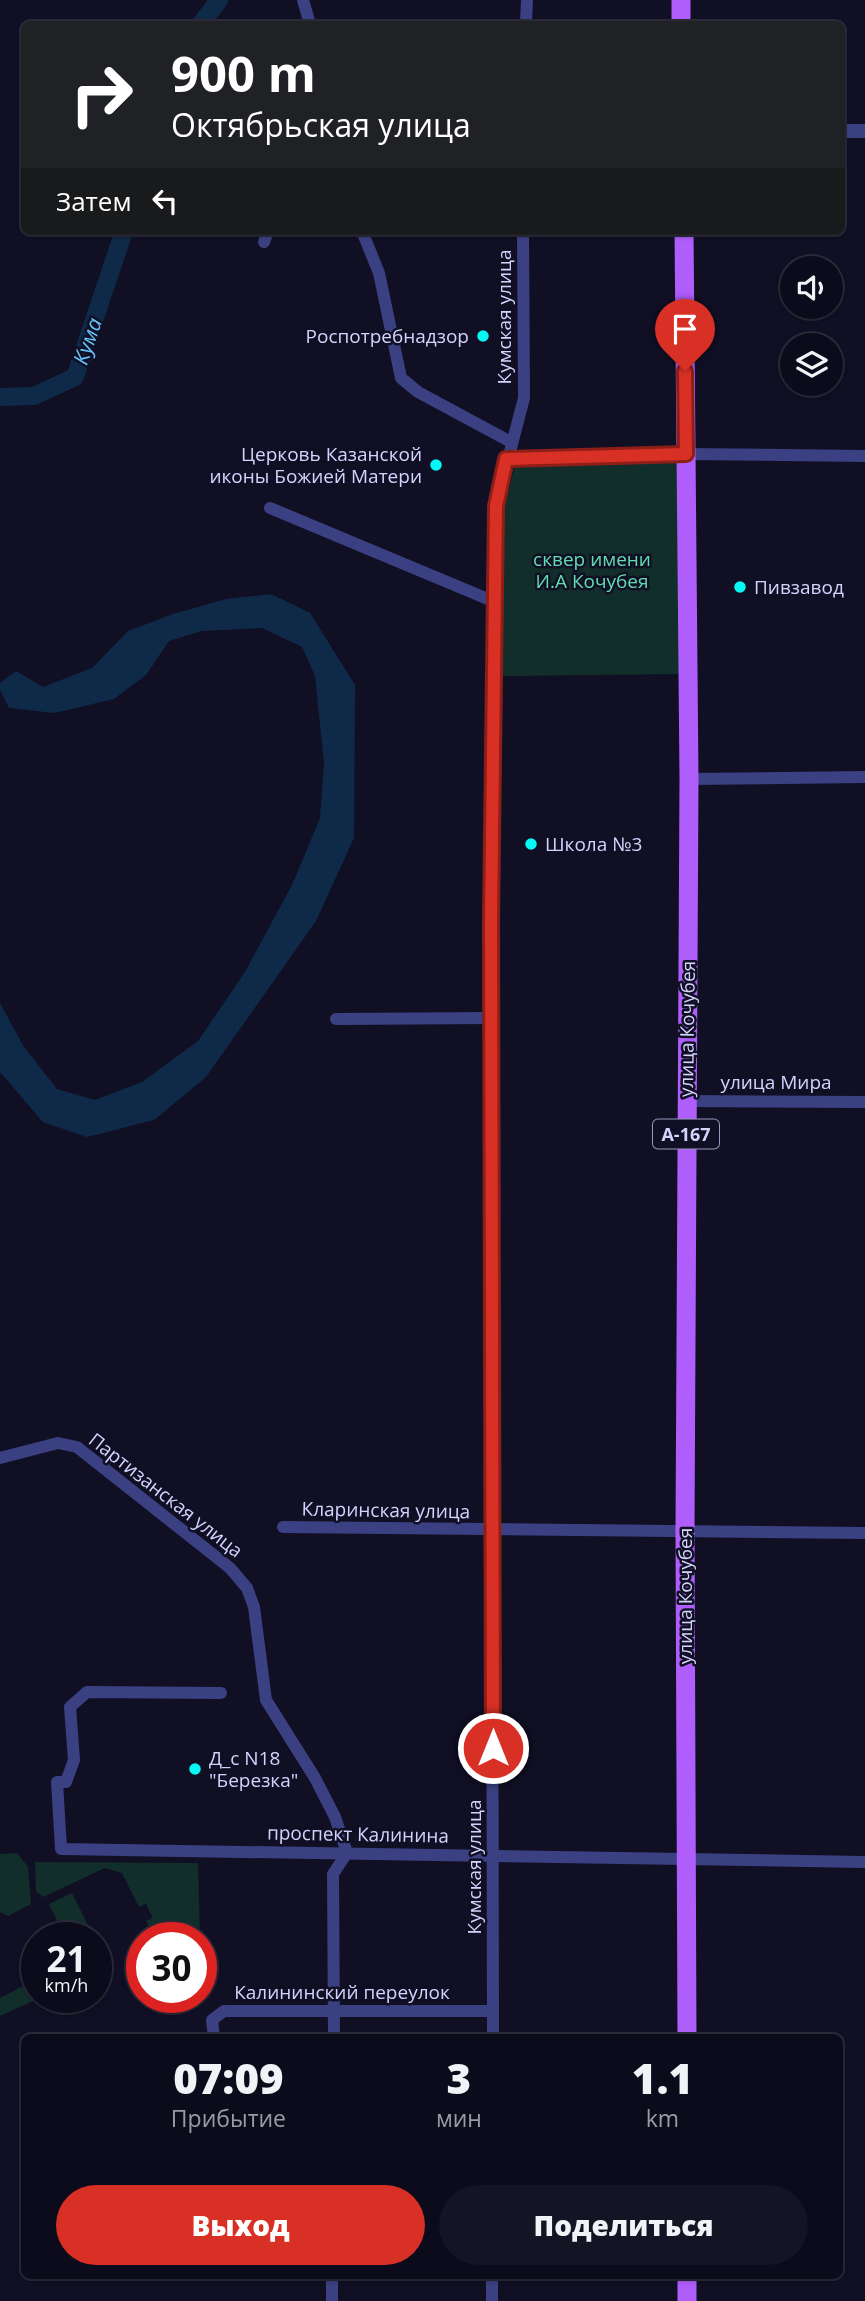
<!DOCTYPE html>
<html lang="ru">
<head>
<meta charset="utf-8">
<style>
	:root { --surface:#0c0b1b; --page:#151424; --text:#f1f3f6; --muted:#9a9ba3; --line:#2c2b3a; --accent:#d93025 }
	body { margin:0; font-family:"Open Sans",sans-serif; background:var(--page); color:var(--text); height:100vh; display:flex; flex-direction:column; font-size:26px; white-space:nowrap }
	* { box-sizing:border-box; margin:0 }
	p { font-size:23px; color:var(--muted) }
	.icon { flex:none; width:38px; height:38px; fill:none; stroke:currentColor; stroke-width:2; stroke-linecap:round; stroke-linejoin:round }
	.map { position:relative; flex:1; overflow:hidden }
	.side { position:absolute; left:21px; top:2034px; width:822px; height:245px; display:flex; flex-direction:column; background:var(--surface); border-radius:10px; box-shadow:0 2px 5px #0004,0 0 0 2px var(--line) }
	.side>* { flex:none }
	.top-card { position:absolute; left:21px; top:21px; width:824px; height:214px; border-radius:10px; box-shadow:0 2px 5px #0004,0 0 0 2px var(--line); background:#202124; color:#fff; overflow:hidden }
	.buttons { position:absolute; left:780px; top:256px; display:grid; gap:14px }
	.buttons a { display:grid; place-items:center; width:63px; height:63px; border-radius:50%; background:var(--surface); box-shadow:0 2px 5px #0004,0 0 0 2px var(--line); font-size:35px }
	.speed { position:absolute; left:21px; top:1922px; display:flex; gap:14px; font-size:35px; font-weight:700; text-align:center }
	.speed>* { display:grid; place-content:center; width:91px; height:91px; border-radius:50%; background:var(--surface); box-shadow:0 2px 5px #0004,0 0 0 2px var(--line); line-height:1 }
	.speed small { font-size:18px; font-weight:400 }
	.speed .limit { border:10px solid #d22; background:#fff; color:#111 }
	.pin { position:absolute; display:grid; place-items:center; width:60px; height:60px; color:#fff; margin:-72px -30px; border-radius:50% 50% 50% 0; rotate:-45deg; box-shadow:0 0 7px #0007 }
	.pin .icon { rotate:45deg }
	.me { position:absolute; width:77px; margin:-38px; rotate:0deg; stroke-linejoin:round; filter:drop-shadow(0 0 5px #0008) }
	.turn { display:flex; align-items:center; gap:24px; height:147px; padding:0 35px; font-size:32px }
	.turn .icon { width:91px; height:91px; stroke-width:2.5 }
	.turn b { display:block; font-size:49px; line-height:60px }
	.then { display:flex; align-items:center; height:66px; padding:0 35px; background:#0003; gap:14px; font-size:26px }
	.eta { display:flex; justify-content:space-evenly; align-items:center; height:119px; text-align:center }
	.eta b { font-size:42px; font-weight:800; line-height:49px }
	.cta { display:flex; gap:14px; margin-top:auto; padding:14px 35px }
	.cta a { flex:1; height:80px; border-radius:42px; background:var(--accent); color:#fff; font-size:28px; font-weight:800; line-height:80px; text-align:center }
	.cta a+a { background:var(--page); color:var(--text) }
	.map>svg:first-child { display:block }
	.green { fill:#122e2a }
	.water { fill:#0f2a48 }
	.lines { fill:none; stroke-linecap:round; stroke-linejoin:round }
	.river { stroke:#0f2a48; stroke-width:18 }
	.minor { stroke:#3b4082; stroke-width:12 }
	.tertiary { stroke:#3b4082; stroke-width:14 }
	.primary { stroke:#af5dfb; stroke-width:19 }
	.route-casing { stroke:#8d1f18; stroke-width:18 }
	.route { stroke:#d93025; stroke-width:12 }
	.poi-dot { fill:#06f7f6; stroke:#100f24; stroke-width:2.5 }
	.labels { text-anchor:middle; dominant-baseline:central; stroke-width:5; stroke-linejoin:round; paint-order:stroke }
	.shield { fill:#100f24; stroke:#9998bd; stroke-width:2 }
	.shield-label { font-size:18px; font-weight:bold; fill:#d4d3fe }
	.street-label { font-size:19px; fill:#d4d3fe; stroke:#100f24 }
	.poi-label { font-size:19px; fill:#d4d3fe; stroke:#100f24; text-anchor:start }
	.park-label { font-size:19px; fill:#61dcb1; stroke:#100f24 }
	.water-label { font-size:21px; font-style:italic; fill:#64c5fb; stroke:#100f24 }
</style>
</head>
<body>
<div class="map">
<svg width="865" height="2301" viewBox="0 0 865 2301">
	<rect width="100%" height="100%" fill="#100f24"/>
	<!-- green -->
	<g class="green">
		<polygon points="679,463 681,674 502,676 504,508 515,465"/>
		<polygon points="17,1853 28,1867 31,1904 8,1916 0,1912 0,1854"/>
		<polygon points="35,1862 198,1863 200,1937 154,1937 146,1921 153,1918 146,1904 139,1907 122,1873 105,1868 43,1897 36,1891"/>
		<polygon points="72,1893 93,1935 65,1937 49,1904"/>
		<polygon points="27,1984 35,2000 0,2016 0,1998"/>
	</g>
	<!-- water -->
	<polygon class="water" points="271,594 310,613 355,685 354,838 316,921 206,1077 154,1120 87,1137 43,1122 0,1072 0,1003 24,1047 57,1089 95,1100 142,1082 198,1041 245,972 292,885 320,818 324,763 315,676 302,647 262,628 202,631 169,641 146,675 114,699 54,713 9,708 0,690 0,683 16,671 43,687 92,668 128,631 173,614 226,599"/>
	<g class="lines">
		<!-- river -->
		<g class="river">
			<polyline points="201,24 219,0"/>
			<polyline points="0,397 34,396 75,377 124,231"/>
		</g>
		<!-- minor -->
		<g class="minor">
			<polyline points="303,0 310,24"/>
			<polyline points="526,24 527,0"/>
			<polyline points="362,231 379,273 401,378 418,392 511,442"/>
			<polyline points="264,242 268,231"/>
			<polyline points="506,459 686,454 865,456"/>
			<polyline points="270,508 495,602"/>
			<polyline points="689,779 865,777"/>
			<polyline points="336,1019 491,1018"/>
			<polyline points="686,1101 865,1102"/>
			<polyline points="0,1458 58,1443 77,1447 230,1568 247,1588 254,1607 266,1700 315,1778 335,1817 347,1853 333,1874 334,2037"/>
			<polyline points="283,1527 865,1533"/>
			<polyline points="221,1693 87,1692 70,1707 74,1760 66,1782 57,1782 61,1849 865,1862"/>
			<polyline points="214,2037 212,2020 224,2011 493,2011"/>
			<polyline points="493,2037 491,922 496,506 524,398 523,231"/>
			<polyline points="332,2301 332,2275"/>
			<polyline points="492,2301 492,2275"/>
		</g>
		<!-- tertiary -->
		<polyline class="tertiary" points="842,131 865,131"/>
		<!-- primary -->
		<g class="primary">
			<polyline points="681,0 681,24"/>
			<polyline points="684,231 689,779 685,1531 687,2037"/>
			<polyline points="687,2301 687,2275"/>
		</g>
	</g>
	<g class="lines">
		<!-- route casing -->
		<g class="route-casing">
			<polyline id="route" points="493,1748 491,922 496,506 506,459 686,454 685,371"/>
		</g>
		<!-- route -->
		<use href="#route" class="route"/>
	</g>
	<!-- markers -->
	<g class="poi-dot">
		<circle cx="483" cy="336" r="7"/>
		<circle cx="436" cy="465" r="7"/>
		<circle cx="740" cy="587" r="7"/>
		<circle cx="531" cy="844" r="7"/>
		<circle cx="195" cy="1769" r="7"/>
	</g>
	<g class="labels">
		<!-- shield labels -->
		<rect class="shield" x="653" y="1119.5" width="66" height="29" rx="5"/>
		<g class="shield-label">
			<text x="686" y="1134">А-167</text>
		</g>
		<!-- street labels -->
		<g class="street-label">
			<text transform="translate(504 317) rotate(-90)">Кумская улица</text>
			<text transform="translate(687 1029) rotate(-89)">улица Кочубея</text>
			<text x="776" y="1082">улица Мира</text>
			<text transform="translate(166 1495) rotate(38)">Партизанская улица</text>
			<text transform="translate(386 1510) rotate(1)">Кларинская улица</text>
			<text transform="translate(685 1596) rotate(-90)">улица Кочубея</text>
			<text transform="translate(358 1834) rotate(1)">проспект Калинина</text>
			<text transform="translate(474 1867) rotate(-90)">Кумская улица</text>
			<text x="342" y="1992">Калининский переулок</text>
		</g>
		<!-- poi labels -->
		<g class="poi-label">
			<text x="469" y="336" text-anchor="end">Роспотребнадзор</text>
			<text x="422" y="454" text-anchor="end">Церковь Казанской<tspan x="422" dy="22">иконы Божией Матери</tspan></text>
			<text x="754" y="587">Пивзавод</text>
			<text x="545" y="844">Школа №3</text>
			<text x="209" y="1758">Д_с N18<tspan x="209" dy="22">"Березка"</tspan></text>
		</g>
		<!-- park labels -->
		<g class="park-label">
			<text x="592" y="559">сквер имени<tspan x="592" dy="22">И.А Кочубея</tspan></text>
		</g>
		<!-- water labels -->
		<g class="water-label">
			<text transform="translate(87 341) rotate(-71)">Кума</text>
		</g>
	</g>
</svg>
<div class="buttons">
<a><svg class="icon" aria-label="sound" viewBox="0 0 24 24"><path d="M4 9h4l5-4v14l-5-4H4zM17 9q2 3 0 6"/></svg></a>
<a><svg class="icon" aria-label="layers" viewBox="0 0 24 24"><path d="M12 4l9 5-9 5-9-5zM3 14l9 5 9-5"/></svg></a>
</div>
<div class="speed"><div>21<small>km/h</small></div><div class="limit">30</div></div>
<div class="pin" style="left:685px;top:371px;background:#d93025"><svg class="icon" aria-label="arrive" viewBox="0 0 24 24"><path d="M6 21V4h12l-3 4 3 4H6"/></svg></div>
<svg class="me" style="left:493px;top:1748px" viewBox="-20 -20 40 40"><circle r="17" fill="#d93025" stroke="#fff" stroke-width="3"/><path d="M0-11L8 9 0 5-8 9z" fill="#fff"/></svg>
<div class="top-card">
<div class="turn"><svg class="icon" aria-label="right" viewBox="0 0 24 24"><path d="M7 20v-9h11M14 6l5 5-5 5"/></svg><div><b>900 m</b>Октябрьская улица</div></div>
<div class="then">Затем<svg class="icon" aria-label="left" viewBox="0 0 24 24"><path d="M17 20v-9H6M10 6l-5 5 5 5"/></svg></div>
</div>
<section class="side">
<div class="eta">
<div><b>07:09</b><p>Прибытие</p></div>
<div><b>3</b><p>мин</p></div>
<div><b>1.1</b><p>km</p></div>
</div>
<div class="cta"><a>Выход</a><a>Поделиться</a></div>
</section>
</div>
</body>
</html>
